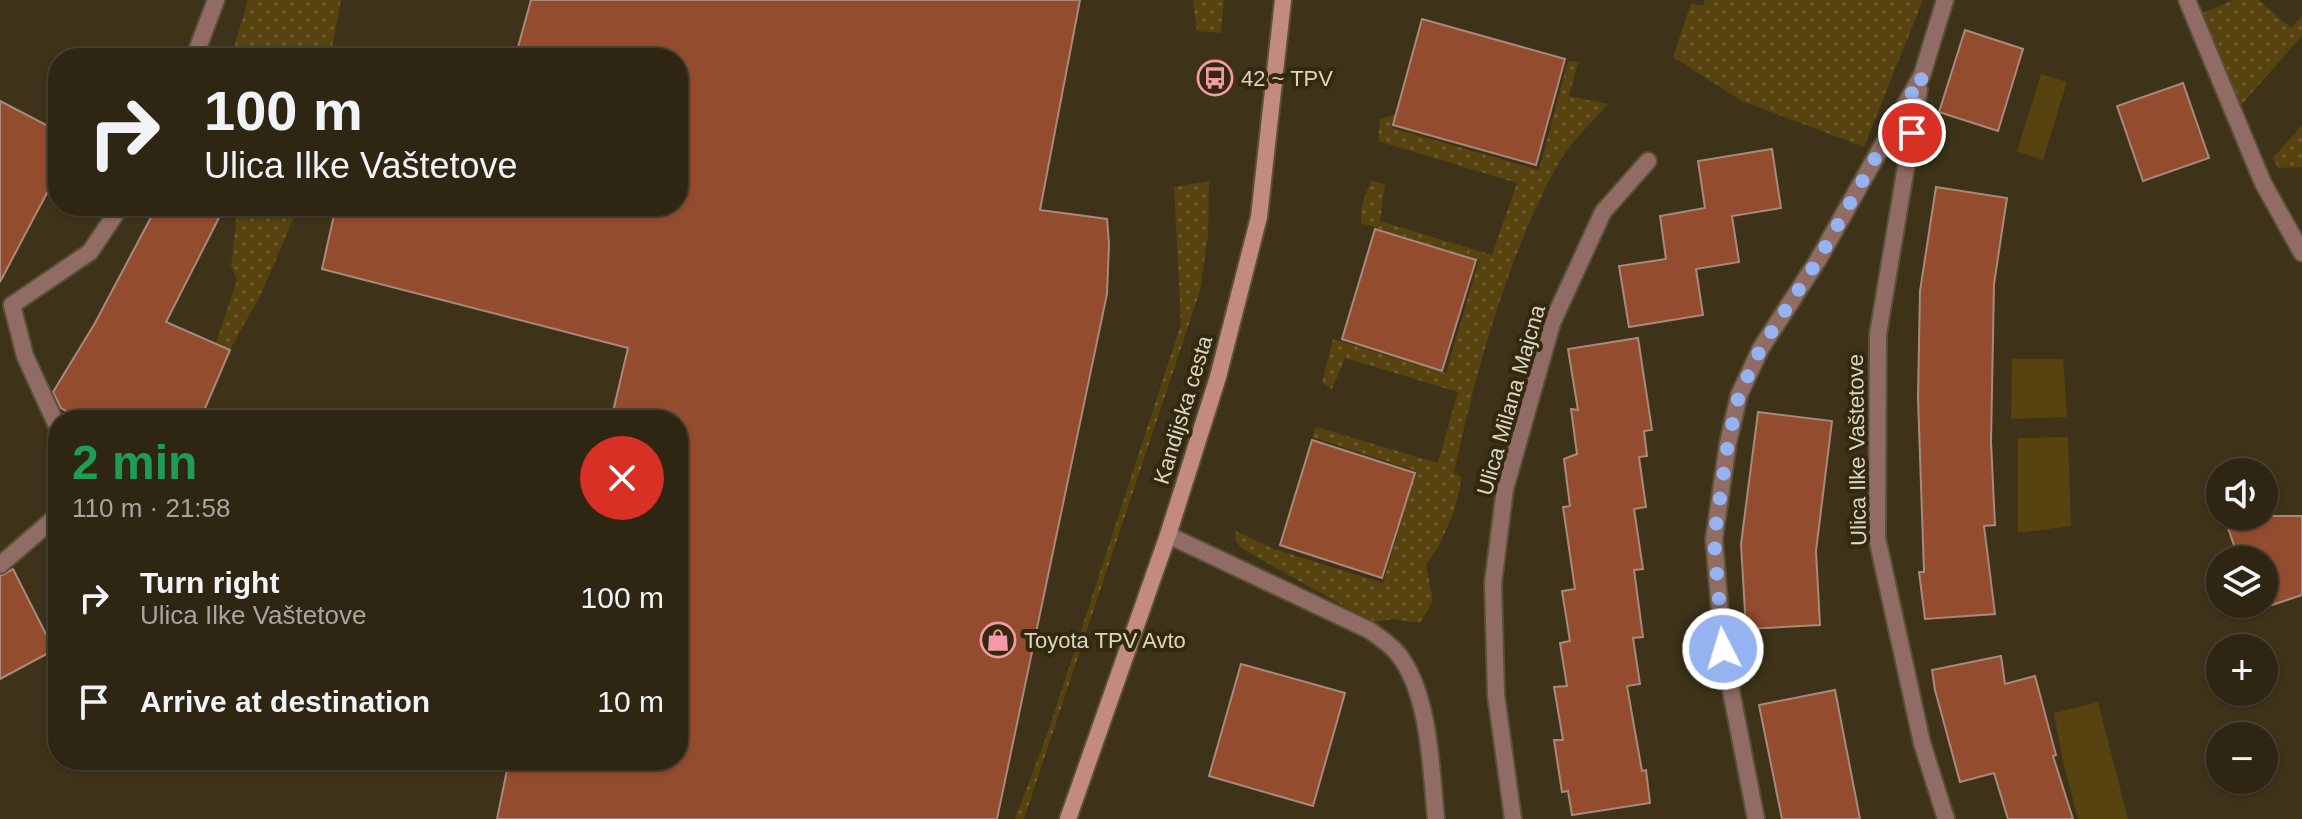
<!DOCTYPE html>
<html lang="en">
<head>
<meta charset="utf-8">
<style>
	:root { --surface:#2e2613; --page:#3a3221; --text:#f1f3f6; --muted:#a7a5a0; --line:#494333 }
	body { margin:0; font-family:Arial,sans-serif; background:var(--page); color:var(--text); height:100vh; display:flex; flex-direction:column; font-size:30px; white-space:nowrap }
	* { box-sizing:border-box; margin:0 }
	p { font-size:26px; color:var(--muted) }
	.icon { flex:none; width:44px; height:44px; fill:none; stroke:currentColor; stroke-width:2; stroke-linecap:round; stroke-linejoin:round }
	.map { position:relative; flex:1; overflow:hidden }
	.drawer { position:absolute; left:48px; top:410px; width:640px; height:360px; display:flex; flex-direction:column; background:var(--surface); border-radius:32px; box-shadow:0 2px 6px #0004,0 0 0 2px var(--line) }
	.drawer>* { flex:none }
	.guide { position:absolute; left:48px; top:48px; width:640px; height:168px; border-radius:32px; box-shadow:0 2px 6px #0004,0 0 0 2px var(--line); background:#2e2613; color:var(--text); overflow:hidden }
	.tools { position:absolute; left:2206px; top:458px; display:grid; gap:16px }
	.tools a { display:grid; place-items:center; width:72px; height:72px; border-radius:50%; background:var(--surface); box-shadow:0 2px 6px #0004,0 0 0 2px var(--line); font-size:40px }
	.pin { position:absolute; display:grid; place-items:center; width:68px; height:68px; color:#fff; margin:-34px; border:4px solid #fff; border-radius:50%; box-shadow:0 2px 8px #0007 }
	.me { position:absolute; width:88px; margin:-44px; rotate:355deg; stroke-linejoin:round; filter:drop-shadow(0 0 6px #0008) }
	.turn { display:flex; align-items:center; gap:28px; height:168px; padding:0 24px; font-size:36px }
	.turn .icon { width:104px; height:104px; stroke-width:2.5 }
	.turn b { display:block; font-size:56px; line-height:68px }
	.round { display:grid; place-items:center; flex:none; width:84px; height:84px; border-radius:42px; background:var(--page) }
	.head { display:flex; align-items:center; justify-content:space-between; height:136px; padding:0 24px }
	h1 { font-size:48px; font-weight:800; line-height:60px; color:#1e9e55 }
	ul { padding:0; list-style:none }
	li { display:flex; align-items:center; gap:24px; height:104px; padding:0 24px }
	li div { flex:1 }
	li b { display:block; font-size:30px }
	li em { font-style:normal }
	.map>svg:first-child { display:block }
	.grass { fill:url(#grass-dots) }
	.garden { fill:#564310 }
	.building { fill:#944c2f; stroke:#a8897c; stroke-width:2 }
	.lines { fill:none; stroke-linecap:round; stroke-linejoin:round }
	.minor-casing { stroke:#5a5038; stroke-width:20 }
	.secondary-casing { stroke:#5a5038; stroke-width:20 }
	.minor { stroke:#906c65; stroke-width:16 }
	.secondary { stroke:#c38a7f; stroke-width:16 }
	.route { stroke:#95b2f1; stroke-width:14; stroke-dasharray:0 25.2 }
	.labels { text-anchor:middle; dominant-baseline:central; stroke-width:8; stroke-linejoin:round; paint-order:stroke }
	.poi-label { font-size:22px; fill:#dcd5c6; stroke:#33290f; text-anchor:start }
	.street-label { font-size:22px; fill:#dcd5c6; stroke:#33290f }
</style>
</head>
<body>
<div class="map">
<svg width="2302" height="819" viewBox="0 0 2302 819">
	<defs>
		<pattern id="grass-dots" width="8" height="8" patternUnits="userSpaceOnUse" patternTransform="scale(2)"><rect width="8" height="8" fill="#564310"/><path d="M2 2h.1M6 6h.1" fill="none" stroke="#6e5d31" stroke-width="1.8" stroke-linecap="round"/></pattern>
	</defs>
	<rect width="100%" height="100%" fill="#3e3319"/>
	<!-- grass -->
	<g class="grass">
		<polygon points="248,0 341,0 330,58 231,58"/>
		<polygon points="1193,0 1224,0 1221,33 1197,31"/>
		<polygon points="1705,0 1923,0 1864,147 1742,101 1673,57 1691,3 1703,6"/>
		<polygon points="2233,0 2259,0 2291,28 2302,16 2302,36 2241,105 2203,13"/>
		<path d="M1568,61l10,1 -9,34 39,8c-17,20 -39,39 -51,62 -49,89 -82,207 -103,307l7,4c-1,24 -19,70 -35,87l7,37 -13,22 -27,-4 -21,3 -131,-74 -6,-9 1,-8 38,18 109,34 33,-112 -104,-34 4,-10 122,36 20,-71 -113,-34 -13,31 -10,-6 11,-44 113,34 33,-113 -118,-37c-1,-15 4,-28 10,-42l14,3 -5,37 112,34 25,-72 -139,-42 2,-22 16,-5 -4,14 147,42z"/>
		<polygon points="2302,125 2302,167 2278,168 2273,158"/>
		<polygon points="1209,181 1208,235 1200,291 1024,819 1015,819 1049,729 1181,324 1174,187"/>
		<polygon points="238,206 299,206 261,294 230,350 216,343 237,280 231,266"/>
	</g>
	<!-- garden -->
	<g class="garden">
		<polygon points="2041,74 2067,82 2043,160 2017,151"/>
		<polygon points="2012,359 2063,359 2067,417 2011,419"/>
		<polygon points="2068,437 2071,526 2018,533 2018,438"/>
		<polygon points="2098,702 2128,819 2078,819 2063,761 2054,713"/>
	</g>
	<!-- building -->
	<g class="building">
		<polygon points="531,0 1080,0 1040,210 1107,219 1109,244 1107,294 997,819 497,819 509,760 678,760 678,420 611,420 628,348 322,269 336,206 678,206 678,58 515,58"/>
		<polygon points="1422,19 1565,59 1536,165 1393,125"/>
		<polygon points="1965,30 2023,49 1998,131 1939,112"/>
		<polygon points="2183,83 2209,158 2143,181 2117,106"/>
		<polygon points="0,101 58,131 58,172 0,282"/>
		<polygon points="1772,149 1781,208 1732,216 1739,262 1696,269 1703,315 1629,327 1619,266 1666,259 1660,216 1705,208 1698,161"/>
		<polygon points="1936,187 2007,198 1994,284 1991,442 1995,525 1984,526 1995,614 1925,619 1919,572 1924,572 1918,398 1920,291"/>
		<polygon points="157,206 225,206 166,322 230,350 200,420 81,420 61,408 53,392 95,323"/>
		<polygon points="1375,229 1476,260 1442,371 1342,339"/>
		<polygon points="1638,338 1652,430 1644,431 1647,456 1639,457 1646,507 1634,509 1643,569 1634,570 1643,637 1633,638 1640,684 1627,686 1642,771 1646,770 1650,803 1572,815 1568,791 1562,792 1554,740 1563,740 1554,687 1567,686 1560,643 1570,641 1562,591 1575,589 1563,507 1570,506 1564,459 1577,454 1571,409 1578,410 1568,349"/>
		<polygon points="1758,412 1832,421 1816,551 1820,625 1746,629 1741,544"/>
		<polygon points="1312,440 1415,473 1382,578 1280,545"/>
		<polygon points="2224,516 2302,516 2302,595 2257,610 2255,604 2264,604 2264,560 2239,560"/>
		<polygon points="13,569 54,650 0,679 0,576"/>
		<polygon points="2001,656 2005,684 2035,676 2056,755 2053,756 2073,819 2008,819 1994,773 1960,782 1935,690 1932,670"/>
		<polygon points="1241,664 1345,693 1313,806 1209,776"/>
		<polygon points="1835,690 1860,819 1782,819 1759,705"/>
	</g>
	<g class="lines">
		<!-- minor casing -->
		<g class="minor-casing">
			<g id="minor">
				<polyline points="2187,0 2263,183 2302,253"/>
				<polyline points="194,58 216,0"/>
				<polyline points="1919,89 1878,334 1877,538 1922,743 1946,819"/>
				<polyline points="12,305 90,252 121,206"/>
				<polyline points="12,305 25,356 58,428"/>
				<path d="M1168,535l201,95c10,7 21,14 29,24 32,40 33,116 38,165"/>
				<polyline points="0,565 58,515"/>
				<polyline points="1513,819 1496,695 1493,583 1505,489 1552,323 1603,212 1648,161"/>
				<polyline points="1756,819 1723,649 1714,539 1728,443 1739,395 1761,348 1818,260 1922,75 1945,0"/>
			</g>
		</g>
		<!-- secondary casing -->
		<g class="secondary-casing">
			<polyline id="secondary" points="1068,819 1168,535 1218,377 1259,217 1283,0"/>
		</g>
		<!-- minor -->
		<use href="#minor" class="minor"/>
		<!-- secondary -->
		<use href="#secondary" class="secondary"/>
	</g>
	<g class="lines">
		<!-- route -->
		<polyline class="route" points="1723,649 1714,539 1728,443 1739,395 1761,348 1818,260 1922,75 1912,133"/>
	</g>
	<!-- icons -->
	<defs>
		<g id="bus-ring" transform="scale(1.8)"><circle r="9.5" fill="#33290f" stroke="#f39aa8" stroke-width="1.5"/><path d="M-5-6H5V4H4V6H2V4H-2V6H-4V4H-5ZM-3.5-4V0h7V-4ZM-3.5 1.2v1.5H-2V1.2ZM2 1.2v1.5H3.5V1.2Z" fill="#f39aa8"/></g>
		<g id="shop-ring" transform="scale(1.8)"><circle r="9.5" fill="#33290f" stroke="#f39aa8" stroke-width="1.5"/><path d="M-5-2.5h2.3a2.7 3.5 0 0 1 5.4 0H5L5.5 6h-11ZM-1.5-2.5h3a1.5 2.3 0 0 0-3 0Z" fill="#f39aa8"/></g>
	</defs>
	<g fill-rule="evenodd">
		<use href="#bus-ring" x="1215" y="78"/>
		<use href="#shop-ring" x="998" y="640"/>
	</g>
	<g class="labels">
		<!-- poi labels -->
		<g class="poi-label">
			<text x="1241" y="78">42 ~ TPV</text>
			<text x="1024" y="640">Toyota TPV Avto</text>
		</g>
		<!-- street labels -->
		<g class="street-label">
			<text transform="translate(1511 400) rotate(-74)">Ulica Milana Majcna</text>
			<text transform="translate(1183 410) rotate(-73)">Kandijska cesta</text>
			<text transform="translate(1857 450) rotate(-91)">Ulica Ilke Vaštetove</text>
		</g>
	</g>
</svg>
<div class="tools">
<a><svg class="icon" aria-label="sound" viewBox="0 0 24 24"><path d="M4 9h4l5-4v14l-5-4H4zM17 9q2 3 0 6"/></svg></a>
<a><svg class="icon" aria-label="layers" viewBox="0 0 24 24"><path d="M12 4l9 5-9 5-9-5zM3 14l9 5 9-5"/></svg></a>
<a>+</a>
<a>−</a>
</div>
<div class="pin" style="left:1912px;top:133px;background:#d93025"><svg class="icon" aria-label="arrive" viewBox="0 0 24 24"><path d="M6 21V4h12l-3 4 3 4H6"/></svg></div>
<svg class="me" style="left:1723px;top:649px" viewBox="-20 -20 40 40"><circle r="17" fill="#95b2f1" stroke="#fff" stroke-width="3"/><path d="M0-11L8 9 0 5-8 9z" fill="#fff"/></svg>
<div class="guide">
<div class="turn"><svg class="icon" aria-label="right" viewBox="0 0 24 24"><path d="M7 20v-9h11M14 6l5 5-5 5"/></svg><div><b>100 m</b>Ulica Ilke Vaštetove</div></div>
</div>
<section class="drawer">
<div class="head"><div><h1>2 min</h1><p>110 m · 21:58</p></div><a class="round" style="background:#d93025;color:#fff"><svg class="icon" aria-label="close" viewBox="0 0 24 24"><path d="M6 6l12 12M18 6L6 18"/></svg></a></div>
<ul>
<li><svg class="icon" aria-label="right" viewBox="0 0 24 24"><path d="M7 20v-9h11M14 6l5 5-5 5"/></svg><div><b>Turn right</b><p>Ulica Ilke Vaštetove</p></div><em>100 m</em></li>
<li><svg class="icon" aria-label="arrive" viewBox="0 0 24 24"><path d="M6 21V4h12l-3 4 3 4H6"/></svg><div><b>Arrive at destination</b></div><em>10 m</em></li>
</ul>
</section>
</div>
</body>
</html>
